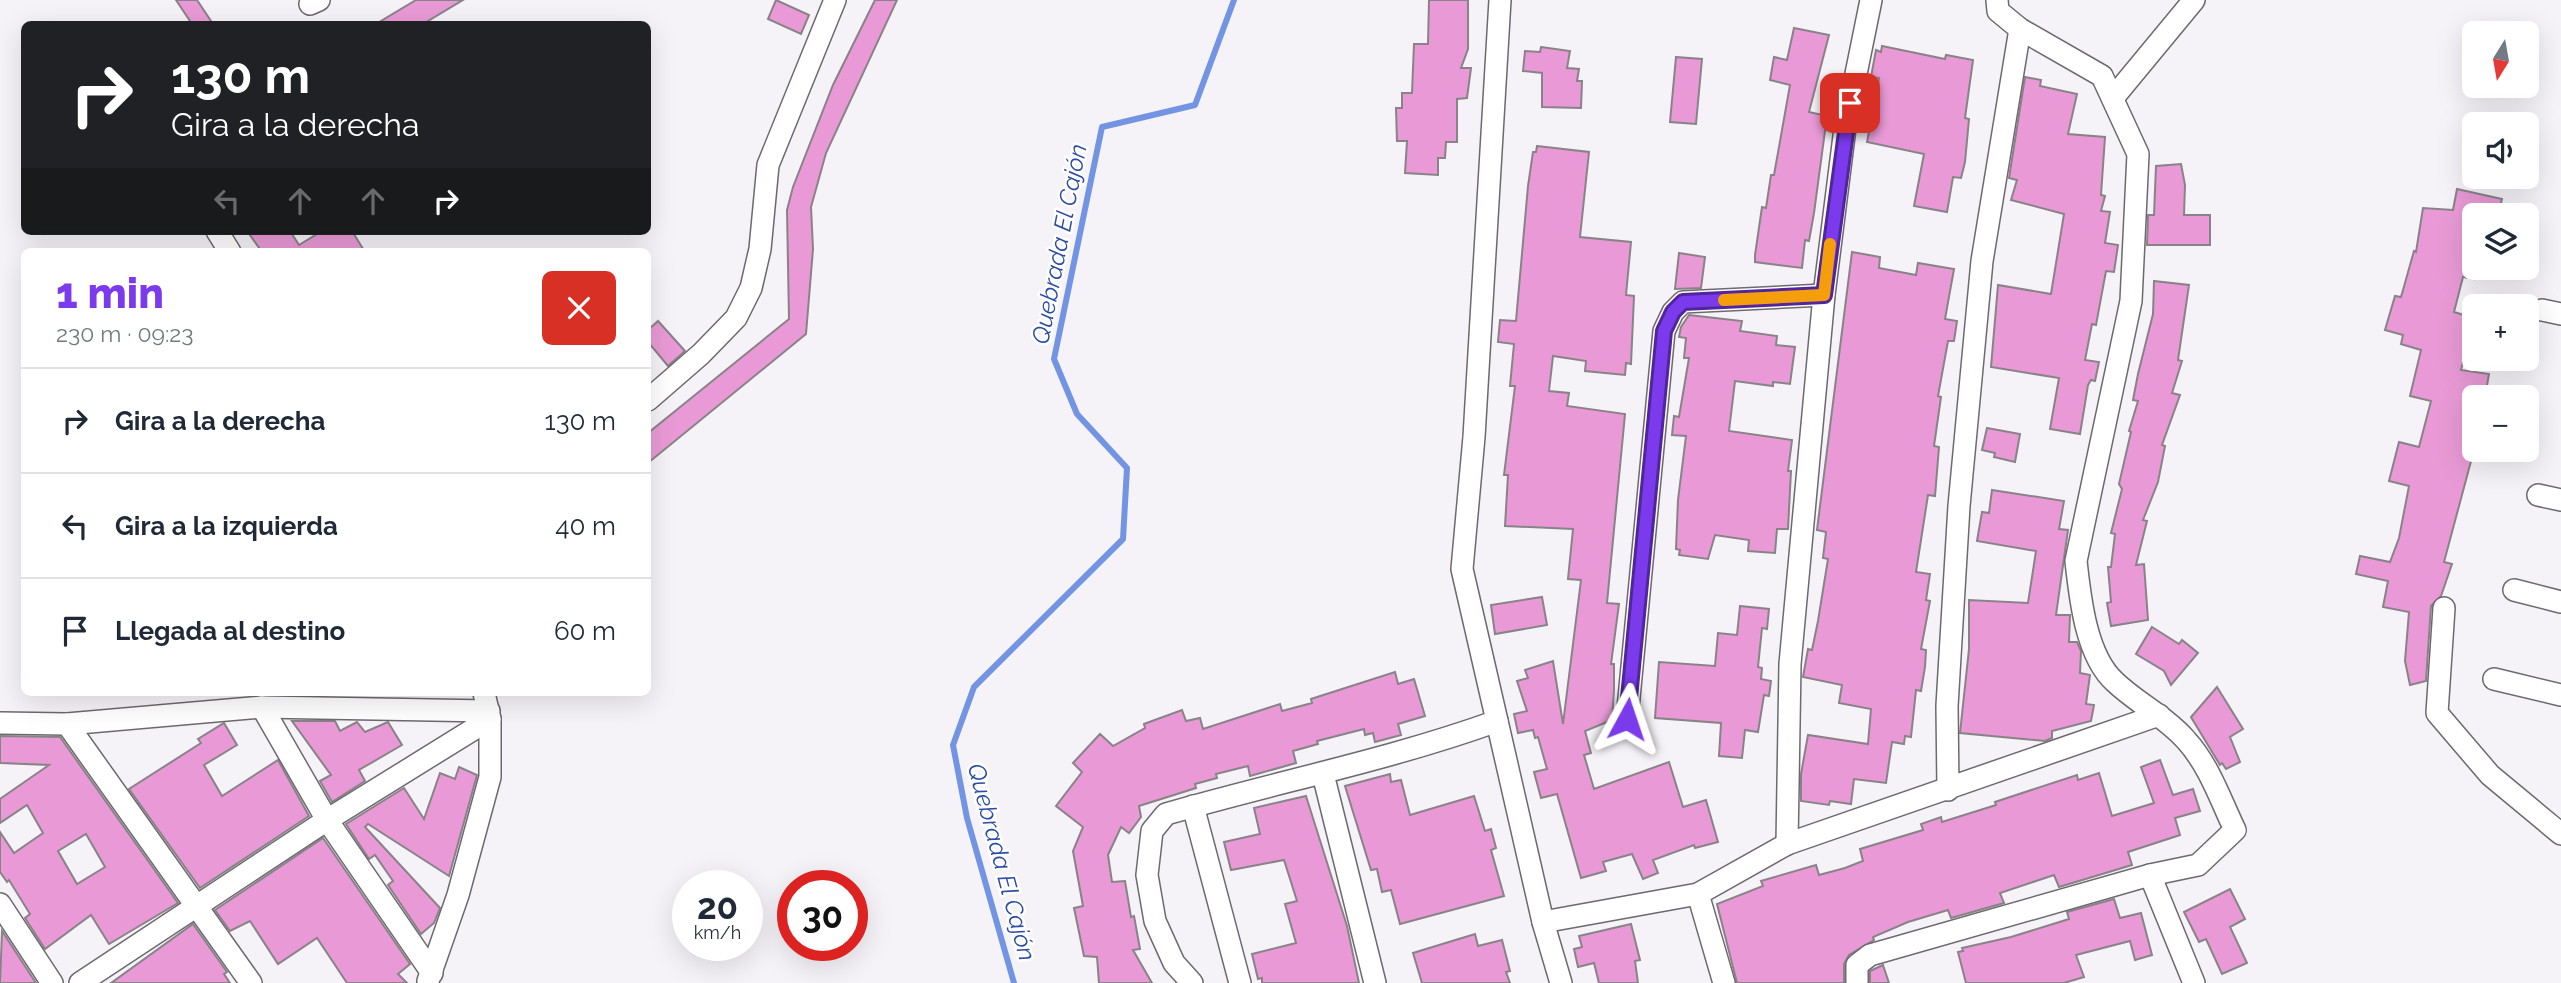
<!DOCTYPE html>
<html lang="es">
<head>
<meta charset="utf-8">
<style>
	:root { --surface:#fff; --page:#f6f6f7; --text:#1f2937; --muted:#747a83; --line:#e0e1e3; --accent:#7c3aed }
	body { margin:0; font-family:Raleway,sans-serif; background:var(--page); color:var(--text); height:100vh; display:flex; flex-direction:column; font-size:26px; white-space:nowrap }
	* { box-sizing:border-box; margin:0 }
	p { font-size:23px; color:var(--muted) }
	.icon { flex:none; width:38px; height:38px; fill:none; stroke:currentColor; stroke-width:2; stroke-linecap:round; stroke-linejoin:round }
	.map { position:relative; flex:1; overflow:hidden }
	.panel { position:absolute; left:21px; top:248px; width:630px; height:448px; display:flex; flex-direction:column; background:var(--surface); border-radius:10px; box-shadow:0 7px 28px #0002 }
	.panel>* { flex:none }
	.guide { position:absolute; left:21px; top:21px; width:630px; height:214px; border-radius:10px; box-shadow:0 7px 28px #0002; background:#202124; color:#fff; overflow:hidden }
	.needle { width:46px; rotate:191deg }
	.tools { position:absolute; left:2462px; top:21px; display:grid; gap:14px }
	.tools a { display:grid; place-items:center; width:77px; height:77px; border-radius:10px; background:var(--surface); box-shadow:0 7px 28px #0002; font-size:35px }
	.speed { position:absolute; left:672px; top:870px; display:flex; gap:14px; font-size:35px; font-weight:700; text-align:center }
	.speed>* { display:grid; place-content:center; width:91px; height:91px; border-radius:50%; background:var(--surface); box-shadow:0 7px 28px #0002; line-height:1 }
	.speed small { font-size:18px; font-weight:400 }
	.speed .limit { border:10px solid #d22; background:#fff; color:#111 }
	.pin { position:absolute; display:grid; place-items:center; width:60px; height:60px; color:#fff; margin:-30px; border-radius:14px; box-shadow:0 4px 10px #0006 }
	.me { position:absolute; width:77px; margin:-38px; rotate:5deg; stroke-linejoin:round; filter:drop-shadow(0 0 5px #0008) }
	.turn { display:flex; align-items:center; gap:24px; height:147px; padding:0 35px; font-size:32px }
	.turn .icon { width:91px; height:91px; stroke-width:2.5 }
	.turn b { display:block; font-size:49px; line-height:60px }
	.lanes { display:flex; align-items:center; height:66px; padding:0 35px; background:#0003; justify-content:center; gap:35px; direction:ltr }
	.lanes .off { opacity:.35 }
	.round { display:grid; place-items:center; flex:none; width:74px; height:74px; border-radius:10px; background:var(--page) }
	.overview { display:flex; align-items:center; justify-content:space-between; height:119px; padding:0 35px }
	h1 { font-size:42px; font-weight:800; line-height:52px; color:var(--accent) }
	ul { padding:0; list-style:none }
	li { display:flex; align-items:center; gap:21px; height:105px; padding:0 35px; border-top:2px solid var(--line) }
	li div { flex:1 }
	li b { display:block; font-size:26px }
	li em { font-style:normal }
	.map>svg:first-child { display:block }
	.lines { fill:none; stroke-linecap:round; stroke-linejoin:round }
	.stream { stroke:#7394e2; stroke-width:6 }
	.building { fill:#e99ad6; stroke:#888387; stroke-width:2; fill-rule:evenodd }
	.minor-casing { stroke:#6d696f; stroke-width:24 }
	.minor { stroke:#fff; stroke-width:21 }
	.route-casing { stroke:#51269a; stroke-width:18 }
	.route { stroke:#7c3aed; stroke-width:12 }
	.slow { stroke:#f59e0b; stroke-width:12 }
	.labels { text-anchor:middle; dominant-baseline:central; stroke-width:5; stroke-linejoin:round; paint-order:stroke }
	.water-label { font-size:24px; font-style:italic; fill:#2a4ca6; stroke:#fff }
</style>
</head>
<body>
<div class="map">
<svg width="2561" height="983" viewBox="0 0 2561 983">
	<rect width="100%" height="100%" fill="#f5f2f8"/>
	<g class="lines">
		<!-- stream -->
		<polyline class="stream" points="1014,983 967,818 953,745 974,687 1123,539 1127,468 1077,414 1054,359 1102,127 1195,105 1234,0"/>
	</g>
	<!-- building -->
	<g class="building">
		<polygon points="176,0 197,0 213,24 192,24"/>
		<polygon points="416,0 463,0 423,24 376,24"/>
		<polygon points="776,0 809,15 801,34 768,19"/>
		<polygon points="875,0 897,0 826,153 811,207 813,249 806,334 648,463 648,433 789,319 787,210 793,187 833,85"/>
		<polygon points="1429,0 1468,0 1468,49 1461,68 1471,68 1467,98 1457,99 1457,142 1446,142 1445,158 1438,158 1438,175 1405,173 1407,141 1397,141 1396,108 1402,108 1402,93 1412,93 1414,44 1428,44"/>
		<polygon points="1794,28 1829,35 1809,112 1827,116 1814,213 1809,241 1805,240 1802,268 1755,262 1755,255 1762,207 1766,208 1771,175 1774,175 1790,85 1770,80 1774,57 1787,60"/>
		<polygon points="1882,46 1945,59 1946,55 1973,60 1965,118 1969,119 1965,162 1961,178 1953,177 1947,212 1914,206 1924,154 1867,142 1879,78 1871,77 1876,50 1881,52"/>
		<polygon points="1541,47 1570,51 1567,68 1579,69 1577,81 1582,81 1581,108 1542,107 1542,73 1523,71 1525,51 1540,52"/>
		<polygon points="1676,57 1702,59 1696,124 1670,122"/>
		<polygon points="2025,77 2041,80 2040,86 2077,94 2068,134 2105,137 2101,195 2105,196 2101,211 2110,212 2105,243 2118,245 2114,272 2106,271 2096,325 2092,324 2085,360 2099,362 2095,381 2091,380 2088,385 2080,434 2050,429 2059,378 1991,367 1998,285 2051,294 2064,214 2011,200 2017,180 2009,178"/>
		<polygon points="1537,146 1589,152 1580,237 1631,242 1626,295 1634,296 1631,364 1626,363 1625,375 1585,371 1586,361 1553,356 1549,391 1569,393 1567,406 1625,414 1607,603 1619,604 1611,664 1614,664 1614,690 1612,720 1585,731 1591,753 1584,755 1594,789 1669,762 1683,807 1706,800 1718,842 1695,848 1694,845 1653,860 1658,873 1643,879 1632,854 1603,862 1606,871 1581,878 1557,794 1541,798 1534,772 1547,769 1538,737 1535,738 1533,730 1518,733 1514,714 1527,711 1517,681 1528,678 1525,670 1553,661 1563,724 1581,580 1568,579 1573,529 1505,526 1508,475 1504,475 1515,386 1510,386 1514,344 1498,342 1500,320 1516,321 1528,186 1533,152 1536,152"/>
		<polygon points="2181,164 2185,185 2184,215 2210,215 2210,245 2147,245 2148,215 2154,215 2156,166"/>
		<polygon points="2457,189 2502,199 2498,215 2474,215 2474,279 2463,277 2454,312 2474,318 2461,370 2489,374 2485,397 2474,397 2474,450 2444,562 2452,564 2441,596 2431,606 2426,681 2410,685 2405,661 2409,612 2383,607 2388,581 2356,574 2360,556 2390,562 2399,538 2409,486 2389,481 2399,442 2419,447 2431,401 2410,396 2421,350 2401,344 2403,335 2385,330 2395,296 2401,297 2414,251 2416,252 2423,208 2453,210"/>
		<polygon points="247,231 290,231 299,245 322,231 352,231 365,252 262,252"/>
		<polygon points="1852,252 1880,257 1879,268 1916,275 1918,263 1954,269 1945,319 1957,321 1954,341 1948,341 1938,396 1941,397 1934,446 1939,447 1935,496 1928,495 1916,572 1930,574 1926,600 1930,601 1921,649 1926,650 1925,667 1921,691 1916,690 1911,737 1905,736 1904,744 1892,742 1886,783 1854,779 1851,804 1830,801 1829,805 1801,801 1801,774 1808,735 1868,744 1871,709 1839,703 1842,685 1803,677 1808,649 1812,650 1818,621 1828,559 1823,558 1826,532 1817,530"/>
		<polygon points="1679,253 1705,257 1701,288 1675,289"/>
		<polygon points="2154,281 2189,285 2178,360 2182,361 2172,393 2180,395 2162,445 2165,446 2158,482 2143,520 2147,521 2136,565 2144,564 2148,620 2111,626 2107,603 2111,602 2108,567 2111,567 2115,534 2111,533 2122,489 2119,484 2131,432 2129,431 2138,401 2133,400 2138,374 2153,314"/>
		<polygon points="1689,315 1742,321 1740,331 1777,336 1776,345 1795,347 1790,384 1773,382 1773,386 1735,381 1729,431 1792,440 1788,471 1791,471 1788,529 1777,529 1775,553 1748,551 1749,540 1715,535 1708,559 1679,555 1680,550 1676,549 1678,500 1686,436 1672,435 1674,416 1679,417 1689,358 1684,358 1686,338 1679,337 1681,327"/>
		<polygon points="658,321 685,351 668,366 648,342 648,330"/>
		<polygon points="1987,428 2020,434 2015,462 1994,457 1995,453 1982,450"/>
		<polygon points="1992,490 2064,501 2059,529 2068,530 2056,615 2070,615 2069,642 2077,642 2081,651 2080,673 2090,675 2086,704 2094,705 2091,721 2052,731 2052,738 2045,741 1960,733 1969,649 1969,600 2028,603 2036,551 1977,541 1982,512 1989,513"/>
		<polygon points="1542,597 1547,625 1495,634 1491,605"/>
		<polygon points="1740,606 1769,609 1767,629 1762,628 1758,667 1762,668 1761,679 1771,681 1769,696 1764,695 1758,732 1745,730 1742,758 1719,756 1721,723 1655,718 1659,662 1715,666 1718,633 1737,635"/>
		<polygon points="2152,627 2179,644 2182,640 2198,653 2171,685 2164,671 2136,654"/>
		<polygon points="1395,672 1398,684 1414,679 1425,716 1398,724 1401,735 1375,742 1373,733 1365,735 1364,729 1317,741 1318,744 1293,751 1296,763 1250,776 1248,766 1216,774 1217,778 1195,784 1196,788 1139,806 1141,817 1129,833 1121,827 1108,855 1112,882 1125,881 1131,917 1134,916 1140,949 1133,950 1152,983 1099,983 1097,957 1084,956 1074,908 1083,906 1073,851 1083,827 1056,806 1082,772 1073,763 1100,734 1113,746 1145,728 1144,724 1182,710 1186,721 1200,718 1203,729 1280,704 1282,711 1312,703 1311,699"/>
		<polygon points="2217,687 2243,729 2230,737 2240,762 2226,769 2222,763 2220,765 2191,717"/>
		<polygon points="292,721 335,721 340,731 357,722 365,732 388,722 402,745 359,770 365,781 332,802 320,781 331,775"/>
		<polygon points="224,723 237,745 204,765 222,796 278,760 309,816 200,888 129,789 201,743 198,739"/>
		<path d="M0,736l60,1 118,166 -69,41 -18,-29 -46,34 -20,-31 5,-4 -21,-34 -2,2 -7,-10v-40l14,21 29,-20 -16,-28 -27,18v-24l49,-34 -49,-2zM86,834l19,33 -28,17 -19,-33z"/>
		<polygon points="2160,760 2173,795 2193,789 2200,811 2175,818 2180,835 2128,852 2132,865 2059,887 2054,875 2000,893 2004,903 1951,918 1948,910 1908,922 1873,937 1874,940 1849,955 1844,964 1844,983 1737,983 1717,904 1763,886 1761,881 1816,865 1819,875 1845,868 1863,861 1860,849 1923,830 1921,824 1941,817 1942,822 1996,805 1995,802 2077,775 2078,780 2099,773 2112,816 2154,803 2141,767"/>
		<polygon points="459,767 477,775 449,876 368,824 365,827 440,908 434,923 421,934 388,885 393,881 375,855 369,859 346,824 404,788 424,819 440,773 455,779"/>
		<polygon points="1390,774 1391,782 1401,780 1410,815 1474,796 1485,831 1491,829 1496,848 1491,850 1504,896 1400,924 1391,890 1382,892 1377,869 1371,870 1345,786"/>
		<polygon points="1306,796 1347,926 1359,983 1262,983 1262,978 1258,979 1252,954 1296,943 1285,904 1297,901 1284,860 1231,870 1224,842 1260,834 1254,808"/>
		<polygon points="323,838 410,964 398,974 407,983 347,983 317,938 278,964 250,921 230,931 215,910"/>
		<polygon points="2230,889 2245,919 2230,927 2247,963 2222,974 2206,939 2199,942 2184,912"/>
		<polygon points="2114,899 2120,918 2141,913 2152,955 2135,960 2130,941 2076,955 2084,977 2064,983 1966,983 1958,952 1963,951 1962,948 2011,937 2069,919 2067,912"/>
		<polygon points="193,924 227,972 224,974 230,983 111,983"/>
		<polygon points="1631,924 1640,960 1635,961 1638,983 1599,983 1594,963 1578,967 1574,949 1582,947 1579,936"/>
		<polygon points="2,931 36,983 0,983"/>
		<polygon points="1475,934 1478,946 1502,940 1510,971 1506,972 1510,983 1422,983 1413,953"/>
		<polygon points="1883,965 1889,983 1870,983 1870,971"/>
	</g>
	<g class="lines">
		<!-- minor casing -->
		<g class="minor-casing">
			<g id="minor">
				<polyline points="310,4 319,0"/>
				<polyline points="2113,98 2194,0"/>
				<polyline points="217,231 230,252"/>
				<polyline points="2542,310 2561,314"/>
				<polyline points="648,400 701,354 736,318 751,288 760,249 768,165 835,0"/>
				<polyline points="2538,495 2561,500"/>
				<polyline points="2514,590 2561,602"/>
				<polyline points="2444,608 2437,713 2490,775 2561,834"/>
				<polyline points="2494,679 2561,695"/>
				<polyline points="262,707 327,820 432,973"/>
				<polyline points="1627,719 1664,331 1673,312 1683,302 1824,295"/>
				<polyline points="1497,721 1543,922 1561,983"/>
				<polyline points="0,723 67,724 262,707 489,711"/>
				<polyline points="67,724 251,983"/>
				<polyline points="1323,774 1375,983"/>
				<polyline points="1948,790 1947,706 1959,506 1982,261 2020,29"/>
				<polyline points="1193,806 1240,983"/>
				<polyline points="1787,844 1790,664 1824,295 1845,128 1871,0"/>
				<polyline points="2150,875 2194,983"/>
				<polyline points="1698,894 1724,983"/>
				<polyline points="0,904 52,983"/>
				<polyline points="1543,922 1698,894 1787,844 2159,715"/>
				<polyline points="428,981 458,895 490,777 490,719 484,693"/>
				<polyline points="80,983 327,820 490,719"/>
				<path d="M1192,983l-18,-20 -19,-42 -8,-46 5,-44 14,-17c110,-32 223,-54 331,-93l-35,-152 12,-132 26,-437"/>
				<path d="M1857,983v-18l13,-10 280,-80 48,-10 37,-35c-14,-29 -26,-65 -49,-90 -20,-23 -49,-37 -71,-58 -29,-26 -35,-84 -39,-121l55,-260 7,-147 -36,-78 -82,-47 -22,-18 -1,-11"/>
			</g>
		</g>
		<!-- minor -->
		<use href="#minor" class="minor"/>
	</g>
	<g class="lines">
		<!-- route casing -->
		<g class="route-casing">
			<polyline id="route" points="1627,719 1664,331 1673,312 1683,302 1824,295 1850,103"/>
		</g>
		<!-- route -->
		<use href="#route" class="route"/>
		<!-- slow -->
		<polyline class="slow" points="1724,300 1824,295 1830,244"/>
	</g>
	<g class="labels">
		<!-- water labels -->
		<g class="water-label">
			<text transform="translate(1059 244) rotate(-79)">Quebrada El Cajón</text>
			<text transform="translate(1002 862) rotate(75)">Quebrada El Cajón</text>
		</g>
	</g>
</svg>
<div class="tools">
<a><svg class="needle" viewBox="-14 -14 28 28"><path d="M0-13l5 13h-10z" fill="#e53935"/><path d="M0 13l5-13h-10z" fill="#747a83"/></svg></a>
<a><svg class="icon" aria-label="sound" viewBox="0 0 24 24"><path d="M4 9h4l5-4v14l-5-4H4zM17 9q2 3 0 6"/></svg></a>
<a><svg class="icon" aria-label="layers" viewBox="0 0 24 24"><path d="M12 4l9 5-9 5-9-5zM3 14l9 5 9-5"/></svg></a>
<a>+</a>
<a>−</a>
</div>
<div class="speed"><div>20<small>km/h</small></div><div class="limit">30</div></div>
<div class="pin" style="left:1850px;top:103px;background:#d93025"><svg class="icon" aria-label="arrive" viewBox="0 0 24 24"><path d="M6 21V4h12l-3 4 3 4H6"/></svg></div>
<svg class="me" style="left:1627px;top:719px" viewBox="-20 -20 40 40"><path d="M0-17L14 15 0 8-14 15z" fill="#7c3aed" stroke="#fff" stroke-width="4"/></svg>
<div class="guide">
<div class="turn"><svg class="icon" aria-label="right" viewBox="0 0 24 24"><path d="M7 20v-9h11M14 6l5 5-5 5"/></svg><div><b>130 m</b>Gira a la derecha</div></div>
<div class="lanes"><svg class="icon off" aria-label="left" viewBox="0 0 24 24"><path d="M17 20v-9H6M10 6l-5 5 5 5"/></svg><svg class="icon off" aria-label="ahead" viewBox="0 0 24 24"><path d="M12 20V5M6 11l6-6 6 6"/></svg><svg class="icon off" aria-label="ahead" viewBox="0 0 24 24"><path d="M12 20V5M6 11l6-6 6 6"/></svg><svg class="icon" aria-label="right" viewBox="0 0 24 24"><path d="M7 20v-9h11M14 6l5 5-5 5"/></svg></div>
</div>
<section class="panel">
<div class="overview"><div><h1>1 min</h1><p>230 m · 09:23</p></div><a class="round" style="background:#d93025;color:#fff"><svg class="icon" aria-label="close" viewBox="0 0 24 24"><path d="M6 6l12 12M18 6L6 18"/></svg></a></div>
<ul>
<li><svg class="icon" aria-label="right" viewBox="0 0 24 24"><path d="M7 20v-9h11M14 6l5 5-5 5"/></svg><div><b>Gira a la derecha</b></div><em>130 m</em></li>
<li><svg class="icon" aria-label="left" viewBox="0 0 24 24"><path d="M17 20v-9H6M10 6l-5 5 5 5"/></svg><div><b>Gira a la izquierda</b></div><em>40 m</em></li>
<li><svg class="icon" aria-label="arrive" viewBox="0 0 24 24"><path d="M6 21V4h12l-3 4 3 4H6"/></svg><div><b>Llegada al destino</b></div><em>60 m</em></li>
</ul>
</section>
</div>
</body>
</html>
